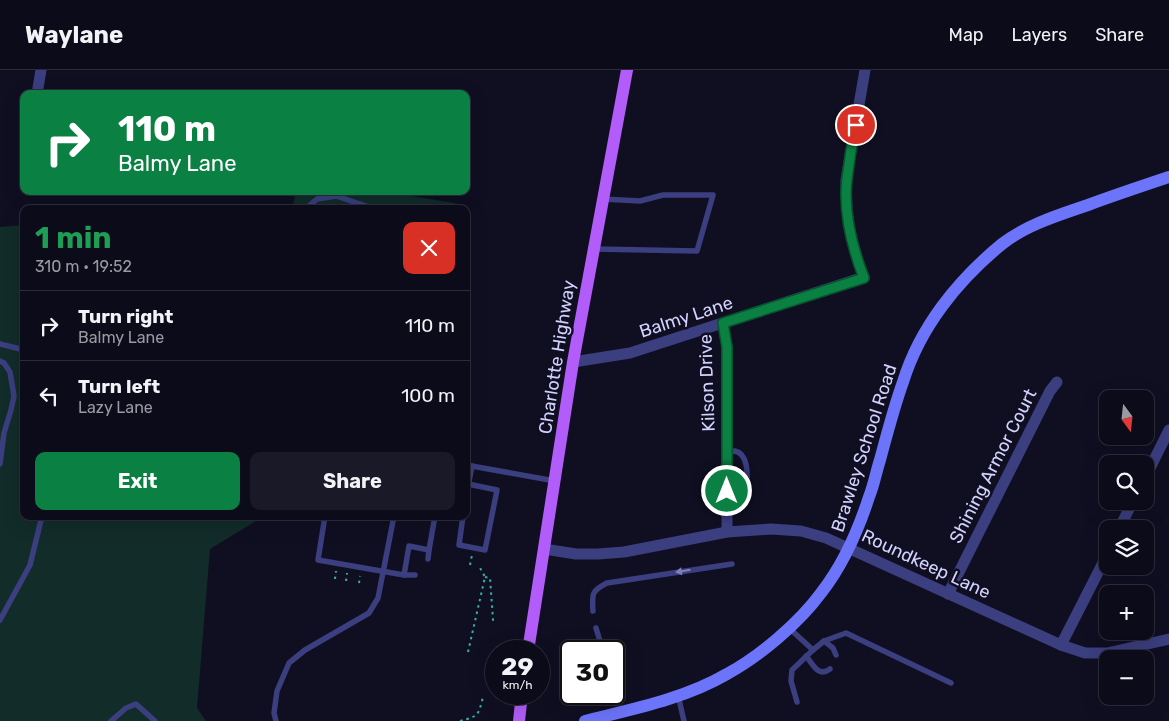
<!DOCTYPE html>
<html lang="en">
<head>
<meta charset="utf-8">
<style>
	:root { --surface:#0c0b1a; --page:#1a1927; --text:#f1f3f6; --muted:#9a9ba2; --line:#2c2b39; --accent:#0b8043 }
	body { margin:0; font-family:Rubik,sans-serif; background:var(--page); color:var(--text); height:100vh; display:flex; flex-direction:column; font-size:19px; white-space:nowrap }
	* { box-sizing:border-box; margin:0 }
	p { font-size:16px; color:var(--muted) }
	.icon { flex:none; width:28px; height:28px; fill:none; stroke:currentColor; stroke-width:2; stroke-linecap:round; stroke-linejoin:round }
	.map { position:relative; flex:1; overflow:hidden }
	.details { position:absolute; left:20px; top:135px; width:450px; height:315px; display:flex; flex-direction:column; background:var(--surface); border-radius:10px; box-shadow:0 5px 20px #0002,0 0 0 1px var(--line) }
	.details>* { flex:none }
	.banner { position:absolute; left:20px; top:20px; width:450px; height:105px; border-radius:10px; box-shadow:0 5px 20px #0002,0 0 0 1px var(--line); background:#0b8043; color:#fff; overflow:hidden }
	.needle { width:32px; rotate:165deg }
	.fabs { position:absolute; left:1099px; top:320px; display:grid; gap:10px }
	.fabs a { display:grid; place-items:center; width:55px; height:55px; border-radius:10px; background:var(--surface); box-shadow:0 5px 20px #0002,0 0 0 1px var(--line); font-size:25px }
	.speed { position:absolute; left:485px; top:570px; display:flex; gap:10px; font-size:25px; font-weight:700; text-align:center }
	.speed>* { display:grid; place-content:center; width:65px; height:65px; border-radius:50%; background:var(--surface); box-shadow:0 5px 20px #0002,0 0 0 1px var(--line); line-height:1 }
	.speed small { font-size:12px; font-weight:400 }
	.speed .limit { border:2px solid #111; border-radius:8px; background:#fff; color:#111 }
	.pin { position:absolute; display:grid; place-items:center; width:42px; height:42px; color:#fff; margin:-21px; border:2px solid #fff; border-radius:50%; box-shadow:0 1px 5px #0007 }
	.me { position:absolute; width:55px; margin:-28px; rotate:0deg; stroke-linejoin:round; filter:drop-shadow(0 0 4px #0008) }
	.turn { display:flex; align-items:center; gap:18px; height:105px; padding:0 15px; font-size:22px }
	.turn .icon { width:65px; height:65px; stroke-width:2.5 }
	.turn b { display:block; font-size:35px; line-height:42px }
	.round { display:grid; place-items:center; flex:none; width:52px; height:52px; border-radius:10px; background:var(--page) }
	.head { display:flex; align-items:center; justify-content:space-between; height:85px; padding:0 15px }
	h1 { font-size:30px; font-weight:700; line-height:38px; color:#1e9e55 }
	.action { display:flex; gap:10px; margin-top:auto; padding:10px 15px }
	.action a { flex:1; height:58px; border-radius:10px; background:var(--accent); color:#fff; font-size:20px; font-weight:700; line-height:58px; text-align:center }
	.action a+a { background:var(--page); color:var(--text) }
	ul { padding:0; list-style:none }
	li { display:flex; align-items:center; gap:15px; height:70px; padding:0 15px; border-top:1px solid var(--line) }
	li div { flex:1 }
	li b { display:block; font-size:19px }
	li em { font-style:normal }
	header { display:flex; align-items:center; gap:30px; box-sizing:border-box; height:70px; padding:0 25px; background:var(--surface); border-bottom:1px solid var(--line) }
	header strong { font-size:24px }
	nav { display:flex; gap:28px; margin-inline-start:auto; font-size:18px }
	.map>svg:first-child { display:block }
	.green { fill:#122c29 }
	.lines { fill:none; stroke-linecap:round; stroke-linejoin:round }
	.path { stroke:#33af9e; stroke-width:2; stroke-dasharray:2.5 4; stroke-linecap:butt }
	.lane { stroke:#3b3e7f; stroke-width:5.5 }
	.street { stroke:#3b3e7f; stroke-width:11 }
	.secondary { stroke:#6c74f9; stroke-width:12 }
	.primary { stroke:#b25df9; stroke-width:12 }
	.oneway { fill:#7f80b8 }
	.route-casing { stroke:#07532c; stroke-width:12 }
	.route { stroke:#0b8043; stroke-width:9 }
	.labels { text-anchor:middle; dominant-baseline:central; stroke-width:5; stroke-linejoin:round; paint-order:stroke }
	.street-label { font-size:18px; fill:#d3d1fd; stroke:#100f22 }
</style>
</head>
<body>
<header>
<strong>Waylane</strong>
<nav><a>Map</a><a>Layers</a><a>Share</a></nav>
</header>
<div class="map">
<svg width="1169" height="651" viewBox="0 0 1169 651">
	<rect width="100%" height="100%" fill="#100f22"/>
	<!-- green -->
	<g class="green">
		<polygon points="296,121 381,121 454,133 462,139 292,139"/>
		<polygon points="24,155 24,446 264,446 210,479 197,638 206,651 0,651 0,157"/>
	</g>
	<g class="lines">
		<!-- path -->
		<g class="path">
			<polyline points="470,495 472,485"/>
			<polyline points="485,507 490,508 493,550 496,550"/>
			<polyline points="335,509 336,501"/>
			<polyline points="346,511 347,503"/>
			<polyline points="359,513 360,506"/>
			<polyline points="468,582 485,507 479,496"/>
			<path d="M460,651c19,-5 18,-5 23,-24"/>
		</g>
		<!-- lane -->
		<g class="lane">
			<polyline points="308,139 310,135 317,129 336,126 375,139"/>
			<polyline points="595,179 697,181 713,125 663,125 640,131 602,129"/>
			<polyline points="0,274 24,280"/>
			<polyline points="0,291 4,293 10,302 14,326 11,340 4,363 0,394"/>
			<path d="M727,382c3,-1 5,-1 8,-1 15,3 12,29 12,40"/>
			<polyline points="466,395 555,411"/>
			<polyline points="466,427 472,396"/>
			<polyline points="325,446 318,490 404,505 415,505"/>
			<polyline points="463,446 459,475 485,480 497,420 468,414"/>
			<polyline points="428,489 429,480"/>
			<polyline points="404,505 409,476 429,480 435,446"/>
			<path d="M593,541c-1,-17 -2,-20 14,-28l125,-19"/>
			<polyline points="0,550 30,495 42,446"/>
			<polyline points="596,558 603,581"/>
			<polyline points="789,558 813,580 792,600 791,611 797,632"/>
			<polyline points="824,571 833,578 836,585"/>
			<polyline points="813,580 824,571 846,563 951,613"/>
			<path d="M806,586c7,8 12,22 24,13"/>
			<polyline points="614,591 616,592"/>
			<polyline points="678,625 684,651"/>
			<polyline points="111,651 126,638 136,634 155,651"/>
			<polyline points="276,651 274,643 277,621 289,593 305,580 369,543 378,528 394,446"/>
		</g>
		<!-- street -->
		<g class="street">
			<polyline points="37,24 41,0"/>
			<polyline points="723,253 727,277 727,462"/>
			<polyline points="573,292 630,283 864,207 858,191 850,162 847,140 846,110 865,0"/>
			<polyline points="1145,408 1169,360"/>
			<polyline points="1119,459 1133,431"/>
			<polyline points="544,479 576,484 598,484 624,482 727,462 771,459 801,461 826,468 1061,575 1085,583 1107,583 1169,569"/>
			<polyline points="948,524 1050,321 1057,312"/>
			<polyline points="1061,575 1108,483"/>
		</g>
		<!-- secondary -->
		<path class="secondary" d="M585,651c48,-12 99,-22 142,-47 33,-18 72,-51 94,-81 22,-28 37,-62 48,-96 5,-12 7,-25 11,-37 7,-26 14,-53 23,-78 17,-55 55,-102 99,-138 24,-19 57,-29 86,-39 27,-10 54,-19 81,-28"/>
		<!-- primary -->
		<g class="primary">
			<polyline points="528,581 573,292 627,0"/>
			<polyline points="519,651 522,624"/>
		</g>
	</g>
	<!-- one-way arrows -->
	<defs><path id="oneway-solid" d="M-6-.8H1V-3.2L6.5 0L1 3.2V.8H-6Z" transform="scale(1.25)"/></defs>
	<use class="oneway" href="#oneway-solid" transform="translate(683 501) rotate(171)"/>
	<g class="lines">
		<!-- route casing -->
		<g class="route-casing">
			<path id="route" d="M727,421v-144l-4,-24 141,-45c-12,-31 -21,-66 -17,-99 2,-18 5,-36 9,-54"/>
		</g>
		<!-- route -->
		<use href="#route" class="route"/>
	</g>
	<g class="labels">
		<!-- street labels -->
		<g class="street-label">
			<text transform="translate(686 247) rotate(-18)">Balmy Lane</text>
			<text transform="translate(557 287) rotate(-81)">Charlotte Highway</text>
			<text transform="translate(707 313) rotate(-92)">Kilson Drive</text>
			<text transform="translate(864 378) rotate(-72)">Brawley School Road</text>
			<text transform="translate(993 396) rotate(-63)">Shining Armor Court</text>
			<text transform="translate(926 494) rotate(25)">Roundkeep Lane</text>
		</g>
	</g>
</svg>
<div class="fabs">
<a><svg class="needle" viewBox="-14 -14 28 28"><path d="M0-13l5 13h-10z" fill="#e53935"/><path d="M0 13l5-13h-10z" fill="#9a9ba2"/></svg></a>
<a><svg class="icon" aria-label="search" viewBox="0 0 24 24"><circle cx="10" cy="10" r="6"/><path d="M15 15l6 6"/></svg></a>
<a><svg class="icon" aria-label="layers" viewBox="0 0 24 24"><path d="M12 4l9 5-9 5-9-5zM3 14l9 5 9-5"/></svg></a>
<a>+</a>
<a>−</a>
</div>
<div class="speed"><div>29<small>km/h</small></div><div class="limit">30</div></div>
<div class="pin" style="left:856px;top:55px;background:#d93025"><svg class="icon" aria-label="arrive" viewBox="0 0 24 24"><path d="M6 21V4h12l-3 4 3 4H6"/></svg></div>
<svg class="me" style="left:727px;top:421px" viewBox="-20 -20 40 40"><circle r="17" fill="#0b8043" stroke="#fff" stroke-width="3"/><path d="M0-11L8 9 0 5-8 9z" fill="#fff"/></svg>
<div class="banner">
<div class="turn"><svg class="icon" aria-label="right" viewBox="0 0 24 24"><path d="M7 20v-9h11M14 6l5 5-5 5"/></svg><div><b>110 m</b>Balmy Lane</div></div>
</div>
<section class="details">
<div class="head"><div><h1>1 min</h1><p>310 m · 19:52</p></div><a class="round" style="background:#d93025;color:#fff"><svg class="icon" aria-label="close" viewBox="0 0 24 24"><path d="M6 6l12 12M18 6L6 18"/></svg></a></div>
<ul>
<li><svg class="icon" aria-label="right" viewBox="0 0 24 24"><path d="M7 20v-9h11M14 6l5 5-5 5"/></svg><div><b>Turn right</b><p>Balmy Lane</p></div><em>110 m</em></li>
<li><svg class="icon" aria-label="left" viewBox="0 0 24 24"><path d="M17 20v-9H6M10 6l-5 5 5 5"/></svg><div><b>Turn left</b><p>Lazy Lane</p></div><em>100 m</em></li>
</ul>
<div class="action"><a>Exit</a><a>Share</a></div>
</section>
</div>
</body>
</html>
